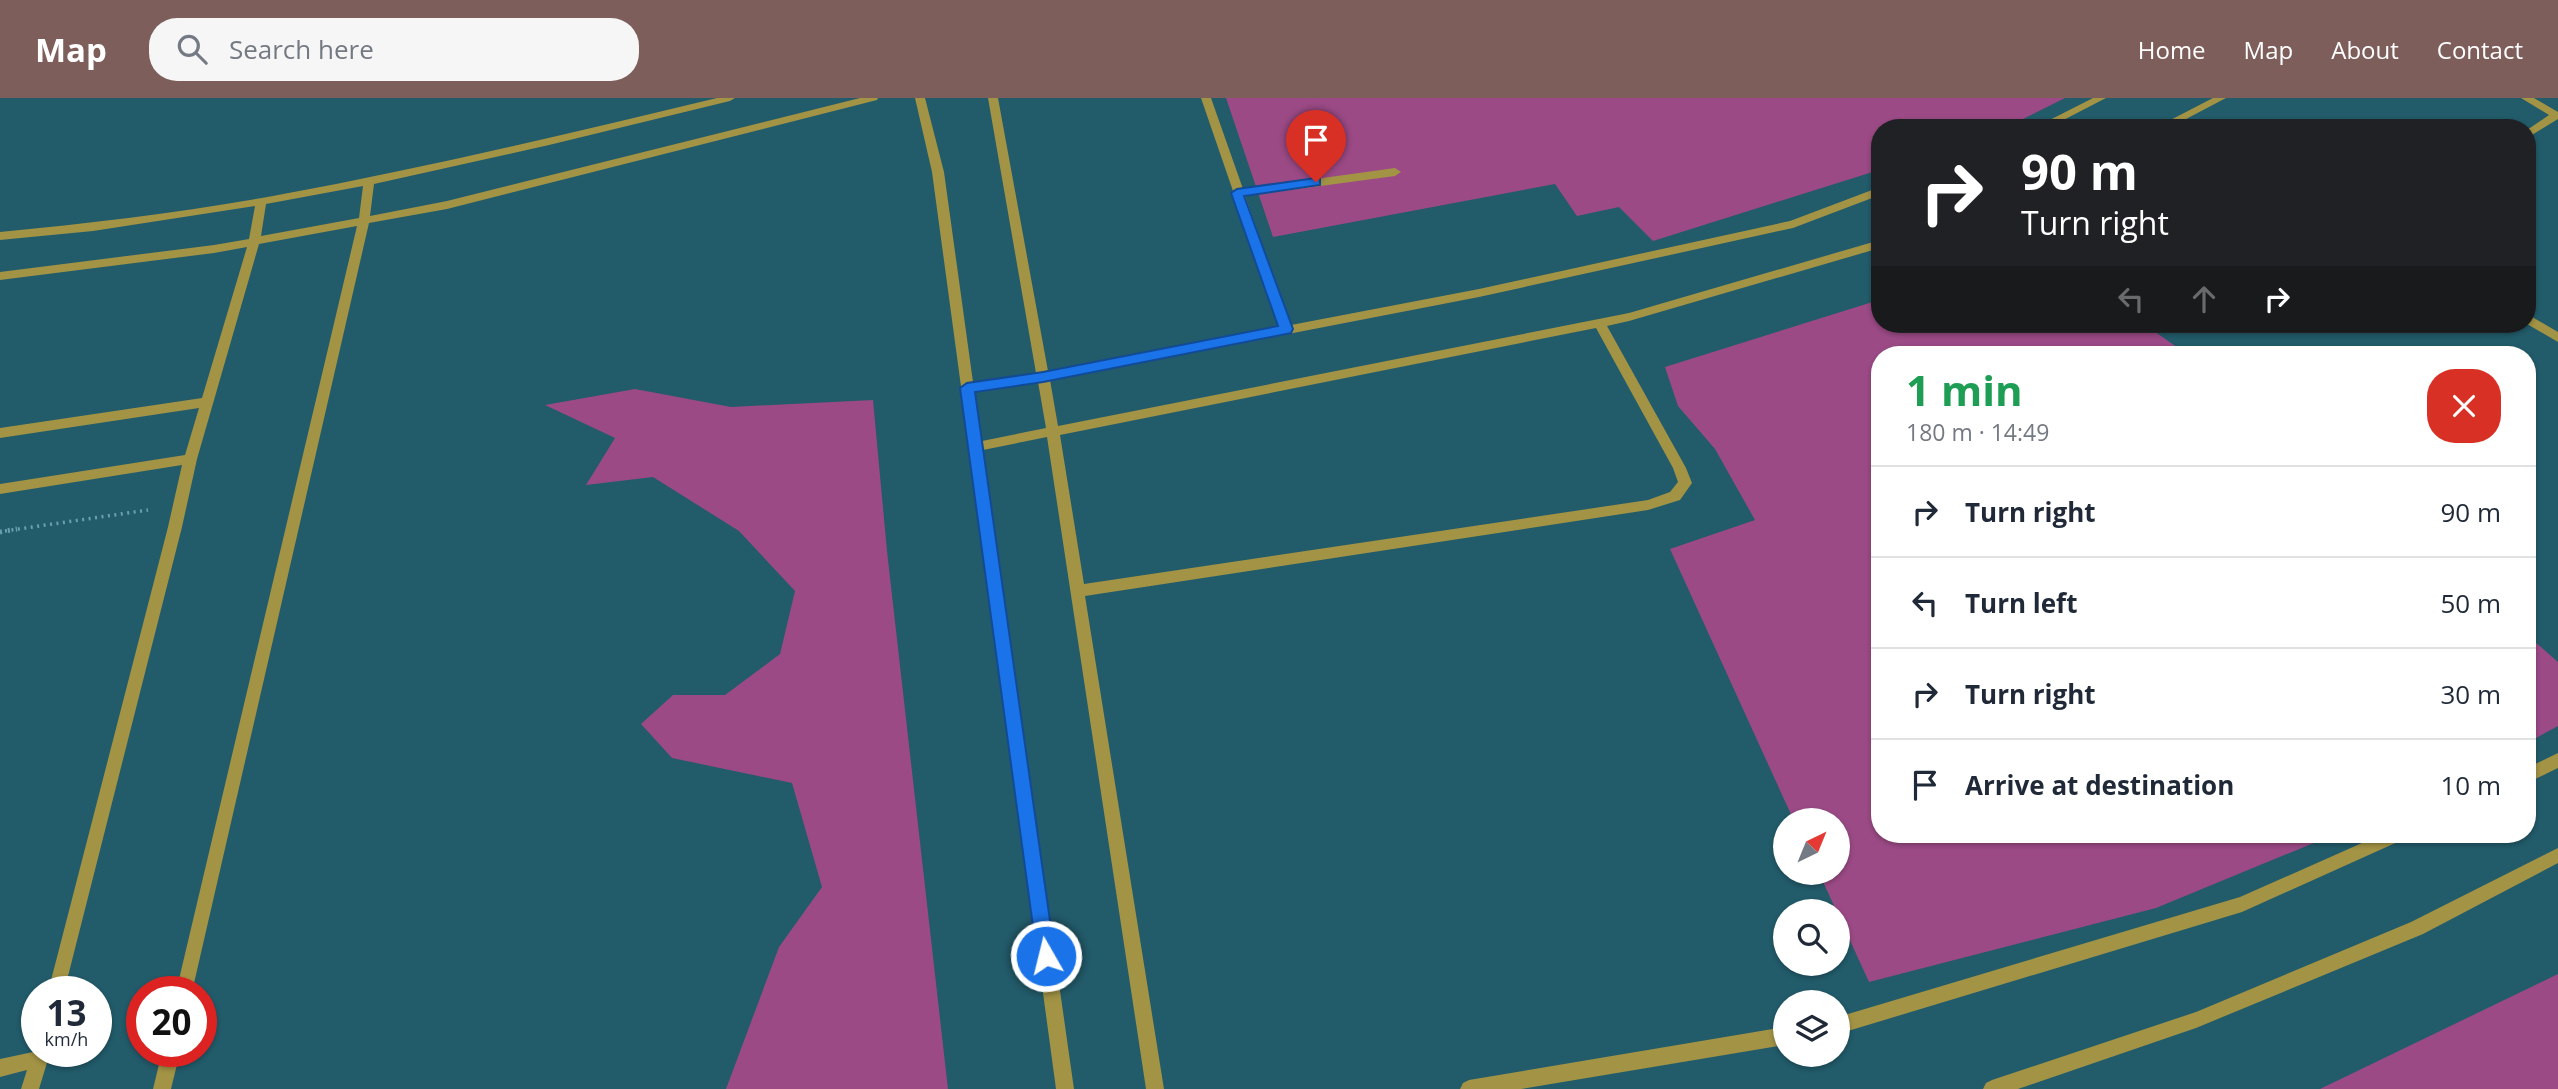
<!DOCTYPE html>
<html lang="en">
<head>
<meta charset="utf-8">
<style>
	:root { --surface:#fff; --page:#f6f6f7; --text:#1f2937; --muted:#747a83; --line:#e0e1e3; --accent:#7e5e5a }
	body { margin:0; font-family:"Open Sans",sans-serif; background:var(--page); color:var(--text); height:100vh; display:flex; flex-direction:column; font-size:26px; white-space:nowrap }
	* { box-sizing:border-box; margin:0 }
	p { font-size:23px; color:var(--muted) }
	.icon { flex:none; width:38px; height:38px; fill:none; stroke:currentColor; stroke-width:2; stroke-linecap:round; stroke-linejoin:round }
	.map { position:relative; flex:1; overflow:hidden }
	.panel { position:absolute; left:1871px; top:248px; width:665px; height:497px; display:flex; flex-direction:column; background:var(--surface); border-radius:28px; box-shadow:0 2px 5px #0004 }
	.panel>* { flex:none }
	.guide { position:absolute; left:1871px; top:21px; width:665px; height:214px; border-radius:28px; box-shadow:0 2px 5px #0004; background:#202124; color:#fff; overflow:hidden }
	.needle { width:46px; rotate:43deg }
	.fabs { position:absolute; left:1773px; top:710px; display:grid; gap:14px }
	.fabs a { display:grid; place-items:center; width:77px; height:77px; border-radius:50%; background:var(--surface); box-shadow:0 2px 5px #0004; font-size:35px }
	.speed { position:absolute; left:21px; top:878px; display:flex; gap:14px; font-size:35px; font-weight:700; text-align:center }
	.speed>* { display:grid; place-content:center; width:91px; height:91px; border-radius:50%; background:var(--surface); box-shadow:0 2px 5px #0004; line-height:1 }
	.speed small { font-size:18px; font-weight:400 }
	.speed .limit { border:10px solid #d22; background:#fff; color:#111 }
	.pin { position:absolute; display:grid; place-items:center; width:60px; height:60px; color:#fff; margin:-72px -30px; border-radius:50% 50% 50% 0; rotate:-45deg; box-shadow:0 0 7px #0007 }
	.pin .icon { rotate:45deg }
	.me { position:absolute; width:77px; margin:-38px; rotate:352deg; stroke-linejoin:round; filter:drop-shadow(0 0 5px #0008) }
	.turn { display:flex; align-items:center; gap:24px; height:147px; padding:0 35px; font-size:32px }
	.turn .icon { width:91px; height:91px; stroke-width:2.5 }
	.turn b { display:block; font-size:49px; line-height:60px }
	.lanes { display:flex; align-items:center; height:66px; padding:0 35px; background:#0003; justify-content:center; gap:35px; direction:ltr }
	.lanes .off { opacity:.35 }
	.round { display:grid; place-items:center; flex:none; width:74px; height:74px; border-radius:28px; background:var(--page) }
	.head { display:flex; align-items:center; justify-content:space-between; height:119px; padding:0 35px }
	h1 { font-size:42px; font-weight:700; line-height:52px; color:#1e9e55 }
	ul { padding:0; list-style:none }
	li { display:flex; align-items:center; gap:21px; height:91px; padding:0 35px; border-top:2px solid var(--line) }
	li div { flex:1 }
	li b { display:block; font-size:26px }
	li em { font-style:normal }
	header { display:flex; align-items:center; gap:42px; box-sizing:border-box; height:98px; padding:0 35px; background:var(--accent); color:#fff }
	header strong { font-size:33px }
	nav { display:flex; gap:38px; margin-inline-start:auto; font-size:24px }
	.search { width:490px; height:63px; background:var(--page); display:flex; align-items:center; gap:18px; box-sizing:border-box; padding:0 24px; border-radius:28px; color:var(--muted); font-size:26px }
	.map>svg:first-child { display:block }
	.built { fill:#225b6a; fill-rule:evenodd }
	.green { fill:#9b4a85 }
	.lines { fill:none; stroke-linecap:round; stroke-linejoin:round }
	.path-far1 { stroke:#6ba0ad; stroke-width:3.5; stroke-dasharray:2 4.5; stroke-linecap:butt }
	.path { stroke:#6ba0ad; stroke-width:5; stroke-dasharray:2 6; stroke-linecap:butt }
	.lane { fill:#a29345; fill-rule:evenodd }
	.route { fill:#1a73e8; stroke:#114b97; stroke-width:2 }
</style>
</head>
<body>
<header>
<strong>Map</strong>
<div class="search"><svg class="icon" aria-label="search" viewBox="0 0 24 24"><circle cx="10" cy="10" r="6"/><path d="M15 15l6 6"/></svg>Search here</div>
<nav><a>Home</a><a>Map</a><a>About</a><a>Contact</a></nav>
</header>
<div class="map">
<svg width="2558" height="991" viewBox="0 0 2558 991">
	<rect width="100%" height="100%" fill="#054f60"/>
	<!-- built -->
	<path class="built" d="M0,0h2558v991h-2558zM1880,30h647v196h-647zM1880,257h647v480h-647zM1785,723h53v52h-53zM1785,814h53v52h-53zM37,894h59v60h-59zM142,894h59v60h-59zM1785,905h53v52h-53z"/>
	<!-- green -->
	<g class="green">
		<polygon points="1226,0 2065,0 2005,30 1880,30 1879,72 1653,143 1619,109 1577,118 1555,86 1273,139"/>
		<polygon points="1879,202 1880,226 2144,226 2188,257 1880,257 1880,737 2333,737 2156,810 1869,884 1819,775 1838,775 1838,723 1794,723 1670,451 1755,422 1715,351 1678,308 1665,269"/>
		<polygon points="635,291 731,309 873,302 887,453 948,991 726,991 779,849 822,789 792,685 672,660 641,626 673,597 725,597 780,556 795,493 739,433 653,379 586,387 615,340 545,307"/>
		<polygon points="2527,537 2558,564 2558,628 2527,645"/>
		<polygon points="2558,876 2558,991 2320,991"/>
	</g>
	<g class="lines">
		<!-- path-far1 -->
		<polyline class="path-far1" points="5,433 148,412"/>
		<!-- path -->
		<polyline class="path" points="0,434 17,431"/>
		<!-- lane -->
		<g class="lane">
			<path d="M717,0h18l-5,3 -181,44 -175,39 -4,32 77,-15 413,-103h18l-1,2 -430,109 -78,14 -177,769h-16l181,-766 -98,18 -62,215 -15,68 -118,465h-16l120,-465 14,-62 -182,29v-10l185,-29 14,-47 -199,30v-10l202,-30 45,-151 -33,6 -214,27v-8l214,-27 35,-6 6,-33 -162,25 -93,9v-8c93,-9 186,-20 278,-37 147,-27 293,-62 439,-97zM363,88l-4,32 -98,18 5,-32z"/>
			<path d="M915,0h10l19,74 29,210 63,-9 -48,-275h10l50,273 231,-44 -45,-131 -3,-3 2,-2 -32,-93h10l32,91 152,-21 6,4 -6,4 -150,20 46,129 188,-36 311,-68 90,-34v8l-87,33 -314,69 -429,83 8,46 571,-113 251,-73v8l-251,73 -22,5 79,142 6,15 -12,17 -32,10 -563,86 79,493h-18l-99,-652 -64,13 91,639h-18l-124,-917zM1596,230l77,140 5,14 -8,10 -22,8 -564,84 -24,-149zM1038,284l8,46 -64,13 -7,-50z"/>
			<polygon points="2093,0 2106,0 2048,30 2034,30"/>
			<polygon points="2213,0 2226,0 2169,30 2155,30"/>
			<polygon points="2521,0 2534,0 2558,14 2558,21 2527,40 2527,32 2549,17"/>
			<polygon points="2527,216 2558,234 2558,244 2527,226"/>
			<polygon points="2558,655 2558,670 2527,685 2527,670"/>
			<polygon points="2380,737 2404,737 2402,742 2242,814 1838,936 1838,919 2240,799"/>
			<polygon points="2558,750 2558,765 2423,836 2196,930 2018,991 1983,991 1986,985 1992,982 2196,914 2411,824"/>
			<polygon points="1785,929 1785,947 1521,991 1460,991 1463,985 1469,982"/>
			<polygon points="37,948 37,954 50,955 39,991 21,991 27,972 0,979 0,961 33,954"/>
			<polygon points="162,954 180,954 171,991 153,991"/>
		</g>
	</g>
	<!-- route -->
	<polygon class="route" points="1316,80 1320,81 1320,87 1244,98 1293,231 1291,235 1043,284 975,294 1055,858 1053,864 1046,867 1039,864 1037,858 960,290 967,285 1043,274 1278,228 1231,95 1237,91"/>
</svg>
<div class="fabs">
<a><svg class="needle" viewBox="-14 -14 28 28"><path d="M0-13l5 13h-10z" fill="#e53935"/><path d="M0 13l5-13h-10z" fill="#747a83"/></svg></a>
<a><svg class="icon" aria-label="search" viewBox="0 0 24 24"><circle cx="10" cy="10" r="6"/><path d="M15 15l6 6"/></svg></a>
<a><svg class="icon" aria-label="layers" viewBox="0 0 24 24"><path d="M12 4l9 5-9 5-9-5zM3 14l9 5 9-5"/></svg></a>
</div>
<div class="speed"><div>13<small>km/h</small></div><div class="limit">20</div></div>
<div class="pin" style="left:1316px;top:84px;background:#d93025"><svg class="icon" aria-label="arrive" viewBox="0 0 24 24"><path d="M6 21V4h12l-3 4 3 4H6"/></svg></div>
<svg class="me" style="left:1046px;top:858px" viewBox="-20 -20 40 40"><circle r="17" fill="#1a73e8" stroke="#fff" stroke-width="3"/><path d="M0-11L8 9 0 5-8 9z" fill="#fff"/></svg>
<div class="guide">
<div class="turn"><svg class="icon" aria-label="right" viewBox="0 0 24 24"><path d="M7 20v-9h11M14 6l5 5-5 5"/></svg><div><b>90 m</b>Turn right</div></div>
<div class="lanes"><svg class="icon off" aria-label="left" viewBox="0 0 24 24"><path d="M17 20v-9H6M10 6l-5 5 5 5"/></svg><svg class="icon off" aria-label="ahead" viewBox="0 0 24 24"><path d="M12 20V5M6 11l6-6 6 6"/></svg><svg class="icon" aria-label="right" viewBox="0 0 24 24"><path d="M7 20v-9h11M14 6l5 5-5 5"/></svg></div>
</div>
<section class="panel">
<div class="head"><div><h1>1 min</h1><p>180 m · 14:49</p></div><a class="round" style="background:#d93025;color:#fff"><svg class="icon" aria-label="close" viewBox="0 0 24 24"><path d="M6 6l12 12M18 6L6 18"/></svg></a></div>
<ul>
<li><svg class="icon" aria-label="right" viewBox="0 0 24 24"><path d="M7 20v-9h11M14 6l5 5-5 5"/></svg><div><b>Turn right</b></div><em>90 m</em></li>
<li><svg class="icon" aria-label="left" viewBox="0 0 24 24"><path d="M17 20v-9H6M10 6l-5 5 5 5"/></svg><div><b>Turn left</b></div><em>50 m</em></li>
<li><svg class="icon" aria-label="right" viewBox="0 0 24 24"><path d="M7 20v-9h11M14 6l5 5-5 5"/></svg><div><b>Turn right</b></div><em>30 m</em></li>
<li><svg class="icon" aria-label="arrive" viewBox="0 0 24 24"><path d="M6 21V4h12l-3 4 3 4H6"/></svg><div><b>Arrive at destination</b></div><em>10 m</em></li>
</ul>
</section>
</div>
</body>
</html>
